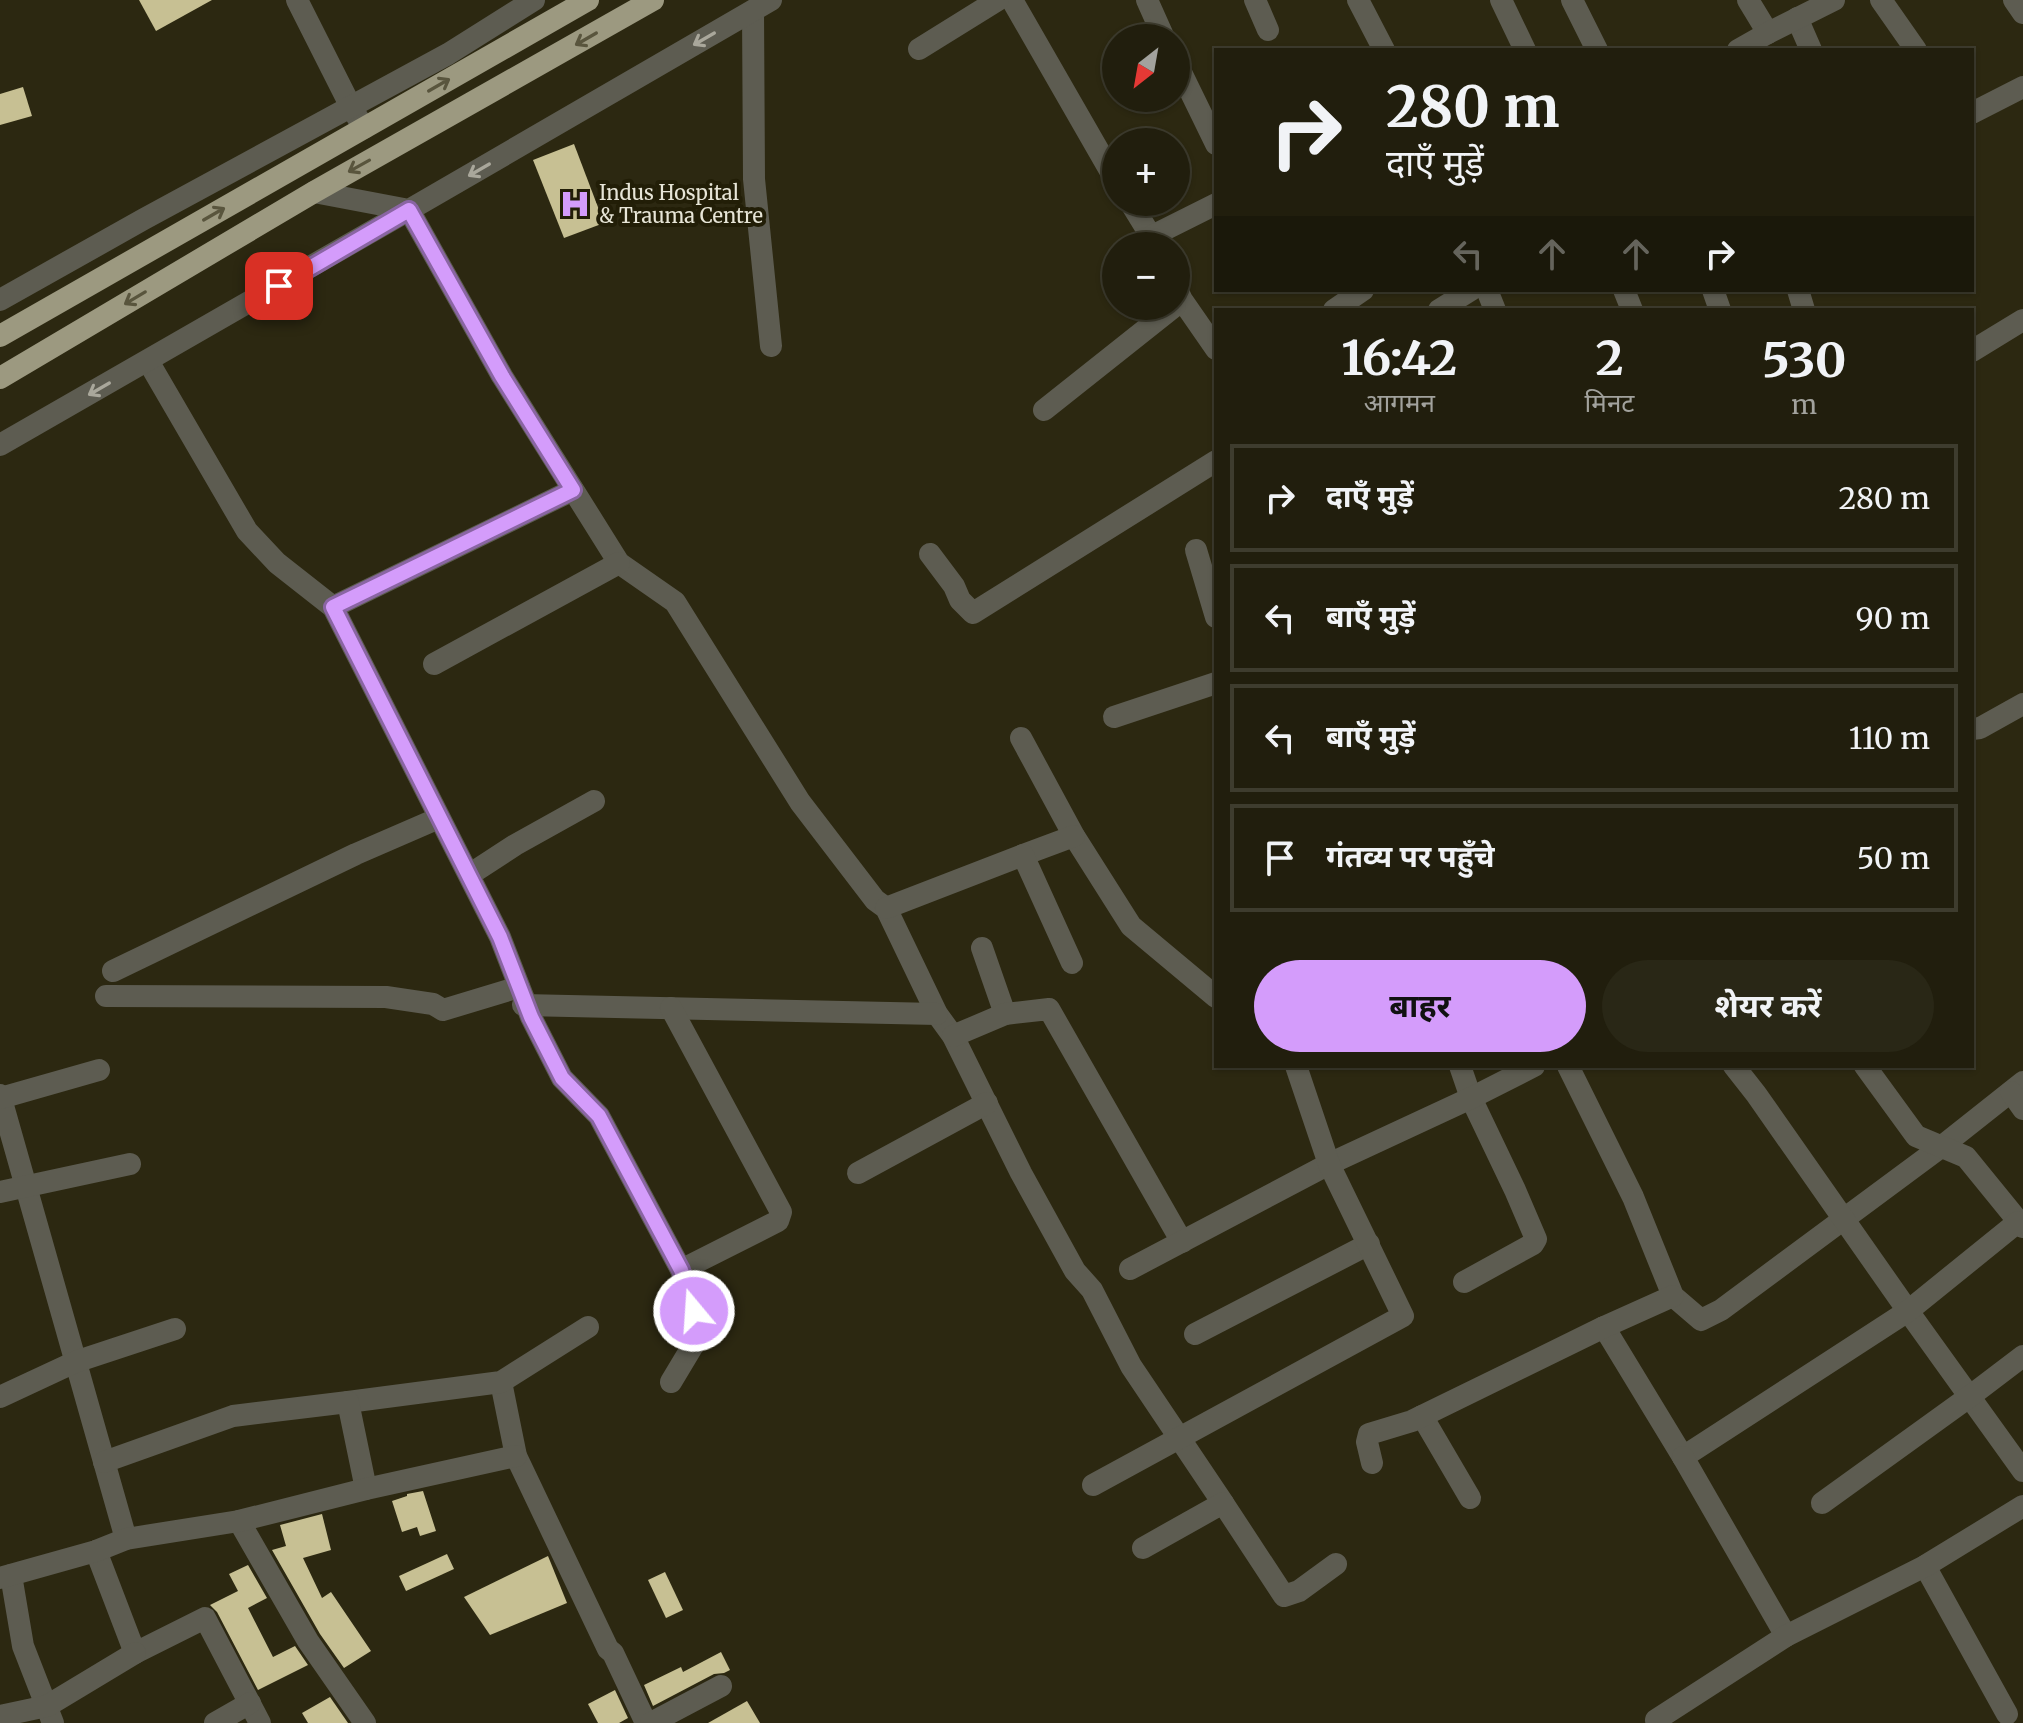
<!DOCTYPE html>
<html lang="hi">
<head>
<meta charset="utf-8">
<style>
	:root { --surface:#211e0d; --page:#292716; --text:#f1f3f6; --muted:#a2a29d; --line:#3e3c2e; --accent:#d49cfb }
	body { margin:0; font-family:Merriweather,"Noto Sans Devanagari",serif; background:var(--page); color:var(--text); height:100vh; display:flex; flex-direction:column; font-size:30px; white-space:nowrap }
	* { box-sizing:border-box; margin:0 }
	p { font-size:26px; color:var(--muted) }
	.icon { flex:none; width:44px; height:44px; fill:none; stroke:currentColor; stroke-width:2; stroke-linecap:round; stroke-linejoin:round }
	.map { position:relative; flex:1; overflow:hidden }
	.sheet { position:absolute; left:1214px; top:308px; width:760px; height:760px; display:flex; flex-direction:column; background:var(--surface); border-radius:0px; box-shadow:0 2px 6px #0004,0 0 0 2px var(--line) }
	.sheet>* { flex:none }
	.top-card { position:absolute; left:1214px; top:48px; width:760px; height:244px; border-radius:0px; box-shadow:0 2px 6px #0004,0 0 0 2px var(--line); background:#211e0d; color:var(--text); overflow:hidden }
	.needle { width:52px; rotate:211deg }
	.fabs { position:absolute; left:1102px; top:24px; display:grid; gap:16px }
	.fabs a { display:grid; place-items:center; width:88px; height:88px; border-radius:50%; background:var(--surface); box-shadow:0 2px 6px #0004,0 0 0 2px var(--line); font-size:40px }
	.pin { position:absolute; display:grid; place-items:center; width:68px; height:68px; color:#fff; margin:-34px; border-radius:16px; box-shadow:0 4px 12px #0006 }
	.me { position:absolute; width:88px; margin:-44px; rotate:342deg; stroke-linejoin:round; filter:drop-shadow(0 0 6px #0008) }
	.turn { display:flex; align-items:center; gap:28px; height:168px; padding:0 40px; font-size:36px }
	.turn .icon { width:104px; height:104px; stroke-width:2.5 }
	.turn b { display:block; font-size:56px; line-height:68px }
	.lanes { display:flex; align-items:center; height:76px; padding:0 40px; background:#0003; justify-content:center; gap:40px; direction:ltr }
	.lanes .off { opacity:.35 }
	.eta { display:flex; justify-content:space-evenly; align-items:center; height:136px; text-align:center }
	.eta b { font-size:48px; font-weight:700; line-height:56px }
	.cta { display:flex; gap:16px; margin-top:auto; padding:16px 40px }
	.cta a { flex:1; height:92px; border-radius:48px; background:var(--accent); color:#111; font-size:32px; font-weight:700; line-height:92px; text-align:center }
	.cta a+a { background:var(--page); color:var(--text) }
	ul { padding:0; list-style:none }
	li { display:flex; align-items:center; gap:24px; height:108px; margin:0 16px 12px; padding:0 24px; border:4px solid var(--line); border-radius:0px }
	li div { flex:1 }
	li b { display:block; font-size:30px }
	li em { font-style:normal }
	.map>svg:first-child { display:block }
	.building { fill:#c7c093 }
	.lines { fill:none; stroke-linecap:round; stroke-linejoin:round }
	.minor { stroke:#5d5c51; stroke-width:22 }
	.tertiary { stroke:#5d5c51; stroke-width:22 }
	.trunk { stroke:#9c9980; stroke-width:22 }
	.oneway { stroke:#59553d }
	.oneway2 { stroke:#a9a79b }
	.route-casing { stroke:#8a65a3; stroke-width:20 }
	.route { stroke:#d49cfb; stroke-width:14 }
	.labels { text-anchor:middle; dominant-baseline:central; stroke-width:8; stroke-linejoin:round; paint-order:stroke }
	.poi-label { font-size:20px; fill:#e7e5d7; stroke:#221e07; text-anchor:start }
</style>
</head>
<body>
<div class="map">
<svg width="2023" height="1723" viewBox="0 0 2023 1723">
	<rect width="100%" height="100%" fill="#2c2811"/>
	<!-- building -->
	<g class="building">
		<polygon points="139,0 212,0 156,31"/>
		<polygon points="23,87 32,116 0,125 0,94"/>
		<polygon points="574,144 604,223 564,238 533,160"/>
		<polygon points="423,1491 436,1531 420,1536 417,1527 402,1532 392,1501 407,1496 407,1494"/>
		<polygon points="322,1514 331,1550 303,1558 322,1598 331,1592 371,1651 344,1668 320,1634 272,1550 286,1546 280,1525"/>
		<polygon points="447,1554 454,1569 406,1591 399,1576"/>
		<polygon points="548,1556 567,1603 490,1635 464,1597"/>
		<polygon points="248,1565 267,1598 248,1608 273,1657 295,1646 308,1665 258,1690 217,1612 210,1605 238,1591 229,1574"/>
		<polygon points="665,1572 683,1610 666,1618 648,1580"/>
		<polygon points="721,1652 730,1670 724,1673 714,1674 653,1706 644,1685 681,1667 683,1672"/>
		<polygon points="615,1690 628,1718 619,1723 598,1723 588,1704"/>
		<polygon points="330,1697 348,1723 308,1723 302,1713"/>
		<polygon points="747,1701 760,1723 708,1723"/>
	</g>
	<g class="lines">
		<!-- minor -->
		<g class="minor">
			<polyline points="297,0 351,107 364,128"/>
			<polyline points="1012,0 1116,181"/>
			<polyline points="1147,0 1164,38"/>
			<polyline points="1255,0 1268,30"/>
			<polyline points="1358,0 1384,50"/>
			<polyline points="1501,0 1525,50"/>
			<polyline points="1572,0 1597,50"/>
			<polyline points="1748,0 1768,33"/>
			<polyline points="1881,0 1916,50"/>
			<polyline points="2014,0 2023,13"/>
			<polyline points="753,11 754,179 771,346"/>
			<polyline points="1797,18 1811,50"/>
			<polyline points="919,49 998,0"/>
			<polyline points="1738,50 1768,33 1834,0"/>
			<polyline points="1176,62 1216,144"/>
			<polyline points="1972,113 2023,87"/>
			<polyline points="1130,202 1157,246"/>
			<polyline points="409,210 502,376 619,563 675,602 800,802 875,900 886,908 937,1014 953,1036 1021,1173 1075,1271 1092,1290 1131,1366 1223,1503"/>
			<polyline points="1152,236 1216,204"/>
			<polyline points="1176,287 1182,300 1216,349"/>
			<polyline points="1487,290 1495,310"/>
			<polyline points="1624,290 1632,310"/>
			<polyline points="1713,290 1720,310"/>
			<polyline points="1798,290 1804,310"/>
			<polyline points="1334,310 1363,290"/>
			<polyline points="1439,310 1471,290"/>
			<polyline points="1972,351 2023,320"/>
			<polyline points="148,361 247,531 277,563 333,607 500,937 531,1017 562,1078 599,1116 681,1270 701,1332 671,1382"/>
			<polyline points="1044,410 1175,306"/>
			<polyline points="1196,550 1216,617"/>
			<polyline points="930,554 954,586 960,600 973,613 1216,461"/>
			<polyline points="333,607 573,490"/>
			<polyline points="434,664 619,563"/>
			<polyline points="1114,717 1216,683"/>
			<polyline points="1972,729 1980,728 2023,704"/>
			<polyline points="1021,738 1074,836 1131,926 1216,997"/>
			<polyline points="1023,855 1074,836"/>
			<polyline points="469,875 515,845 594,801"/>
			<polyline points="886,908 1023,855 1072,963"/>
			<polyline points="982,948 1005,1014"/>
			<polyline points="113,971 356,854 439,818"/>
			<polyline points="106,996 386,997 433,1004 443,1010 519,987"/>
			<polyline points="523,1005 937,1014"/>
			<polyline points="671,1008 781,1212 778,1221 681,1270"/>
			<polyline points="953,1036 1005,1014 1049,1009 1182,1242"/>
			<polyline points="1460,1066 1471,1098 1515,1190 1536,1239 1533,1244 1464,1282"/>
			<polyline points="1568,1066 1633,1197 1673,1296 1701,1320 1721,1310 1941,1147 2023,1082"/>
			<polyline points="1734,1066 1756,1094 1908,1311 2023,1471"/>
			<polyline points="1865,1066 1916,1136 1966,1157 2023,1227"/>
			<polyline points="2011,1092 2023,1109"/>
			<polyline points="0,1095 126,1539"/>
			<polyline points="1,1098 99,1070"/>
			<polyline points="858,1173 987,1103"/>
			<polyline points="0,1192 130,1164"/>
			<polyline points="1130,1269 1329,1164 1471,1098 1534,1066"/>
			<polyline points="1604,1327 1683,1457 1908,1311 2018,1222"/>
			<polyline points="1195,1334 1369,1244"/>
			<polyline points="501,1382 516,1456 608,1649 613,1653 646,1723"/>
			<polyline points="0,1397 75,1362 175,1329"/>
			<polyline points="348,1402 501,1382 588,1327"/>
			<polyline points="1422,1416 1470,1498"/>
			<polyline points="1683,1457 1786,1636"/>
			<polyline points="104,1462 233,1416 348,1402 366,1489"/>
			<polyline points="1372,1463 1367,1442 1369,1434 1412,1421 1604,1327 1673,1296"/>
			<polyline points="1093,1485 1403,1316 1329,1164 1296,1066"/>
			<polyline points="1822,1503 1969,1397 2023,1356"/>
			<polyline points="239,1521 308,1641 365,1723"/>
			<polyline points="1143,1548 1223,1503 1284,1596 1299,1591 1336,1564"/>
			<polyline points="96,1551 135,1653 205,1618 260,1723"/>
			<polyline points="1925,1566 2007,1714"/>
			<polyline points="11,1575 23,1646 53,1723"/>
			<polyline points="0,1578 96,1551 126,1539 239,1521 366,1489 516,1456"/>
			<polyline points="0,1716 47,1706 135,1653"/>
			<polyline points="1656,1720 1786,1636 1925,1566 2023,1506"/>
			<polyline points="215,1723 250,1703"/>
			<polyline points="651,1723 721,1686"/>
		</g>
		<!-- tertiary -->
		<g class="tertiary">
			<polyline points="314,192 409,210 771,0"/>
			<polyline points="0,300 144,219 448,54 534,0"/>
			<polyline points="0,445 409,210"/>
		</g>
		<!-- trunk -->
		<g class="trunk">
			<polyline points="0,336 588,0"/>
			<polyline points="0,378 314,192 653,0"/>
		</g>
	</g>
	<!-- one-way arrows -->
	<defs><path id="oneway-shaft" d="M-6 0H5M1.5-3L5.5 0L1.5 3" fill="none" stroke-width="1.6" stroke-linecap="round" stroke-linejoin="round" transform="scale(2)"/></defs>
	<g class="oneway">
		<use href="#oneway-shaft" transform="translate(586 39) rotate(150)"/>
		<use href="#oneway-shaft" transform="translate(439 85) rotate(-30)"/>
		<use href="#oneway-shaft" transform="translate(359 166) rotate(151)"/>
		<use href="#oneway-shaft" transform="translate(214 214) rotate(-30)"/>
		<use href="#oneway-shaft" transform="translate(135 298) rotate(149)"/>
	</g>
	<g class="oneway2">
		<use href="#oneway-shaft" transform="translate(704 39) rotate(150)"/>
		<use href="#oneway-shaft" transform="translate(479 170) rotate(150)"/>
		<use href="#oneway-shaft" transform="translate(99 389) rotate(150)"/>
	</g>
	<g class="lines">
		<!-- route casing -->
		<g class="route-casing">
			<polyline id="route" points="279,286 409,210 502,376 573,490 333,607 500,937 531,1017 562,1078 599,1116 681,1270 694,1311"/>
		</g>
		<!-- route -->
		<use href="#route" class="route"/>
	</g>
	<!-- icons -->
	<defs>
		<g id="hospital-bare" transform="scale(2.4)"><path d="M-5-5h3v3.5h4V-5h3V5h-3V1.5h-4V5h-3Z" fill="#d49cfb" stroke="#221e07" stroke-width="2.5" paint-order="stroke"/></g>
	</defs>
	<g fill-rule="evenodd">
		<use href="#hospital-bare" x="575" y="204"/>
	</g>
	<g class="labels">
		<!-- poi labels -->
		<g class="poi-label">
			<text x="599" y="192">Indus Hospital<tspan x="599" dy="23">&amp; Trauma Centre</tspan></text>
		</g>
	</g>
</svg>
<div class="fabs">
<a><svg class="needle" viewBox="-14 -14 28 28"><path d="M0-13l5 13h-10z" fill="#e53935"/><path d="M0 13l5-13h-10z" fill="#a2a29d"/></svg></a>
<a>+</a>
<a>−</a>
</div>
<div class="pin" style="left:279px;top:286px;background:#d93025"><svg class="icon" aria-label="arrive" viewBox="0 0 24 24"><path d="M6 21V4h12l-3 4 3 4H6"/></svg></div>
<svg class="me" style="left:694px;top:1311px" viewBox="-20 -20 40 40"><circle r="17" fill="#d49cfb" stroke="#fff" stroke-width="3"/><path d="M0-11L8 9 0 5-8 9z" fill="#fff"/></svg>
<div class="top-card">
<div class="turn"><svg class="icon" aria-label="right" viewBox="0 0 24 24"><path d="M7 20v-9h11M14 6l5 5-5 5"/></svg><div><b>280 m</b>दाएँ मुड़ें</div></div>
<div class="lanes"><svg class="icon off" aria-label="left" viewBox="0 0 24 24"><path d="M17 20v-9H6M10 6l-5 5 5 5"/></svg><svg class="icon off" aria-label="ahead" viewBox="0 0 24 24"><path d="M12 20V5M6 11l6-6 6 6"/></svg><svg class="icon off" aria-label="ahead" viewBox="0 0 24 24"><path d="M12 20V5M6 11l6-6 6 6"/></svg><svg class="icon" aria-label="right" viewBox="0 0 24 24"><path d="M7 20v-9h11M14 6l5 5-5 5"/></svg></div>
</div>
<section class="sheet">
<div class="eta">
<div><b>16:42</b><p>आगमन</p></div>
<div><b>2</b><p>मिनट</p></div>
<div><b>530</b><p>m</p></div>
</div>
<ul>
<li><svg class="icon" aria-label="right" viewBox="0 0 24 24"><path d="M7 20v-9h11M14 6l5 5-5 5"/></svg><div><b>दाएँ मुड़ें</b></div><em>280 m</em></li>
<li><svg class="icon" aria-label="left" viewBox="0 0 24 24"><path d="M17 20v-9H6M10 6l-5 5 5 5"/></svg><div><b>बाएँ मुड़ें</b></div><em>90 m</em></li>
<li><svg class="icon" aria-label="left" viewBox="0 0 24 24"><path d="M17 20v-9H6M10 6l-5 5 5 5"/></svg><div><b>बाएँ मुड़ें</b></div><em>110 m</em></li>
<li><svg class="icon" aria-label="arrive" viewBox="0 0 24 24"><path d="M6 21V4h12l-3 4 3 4H6"/></svg><div><b>गंतव्य पर पहुँचे</b></div><em>50 m</em></li>
</ul>
<div class="cta"><a>बाहर</a><a>शेयर करें</a></div>
</section>
</div>
</body>
</html>
